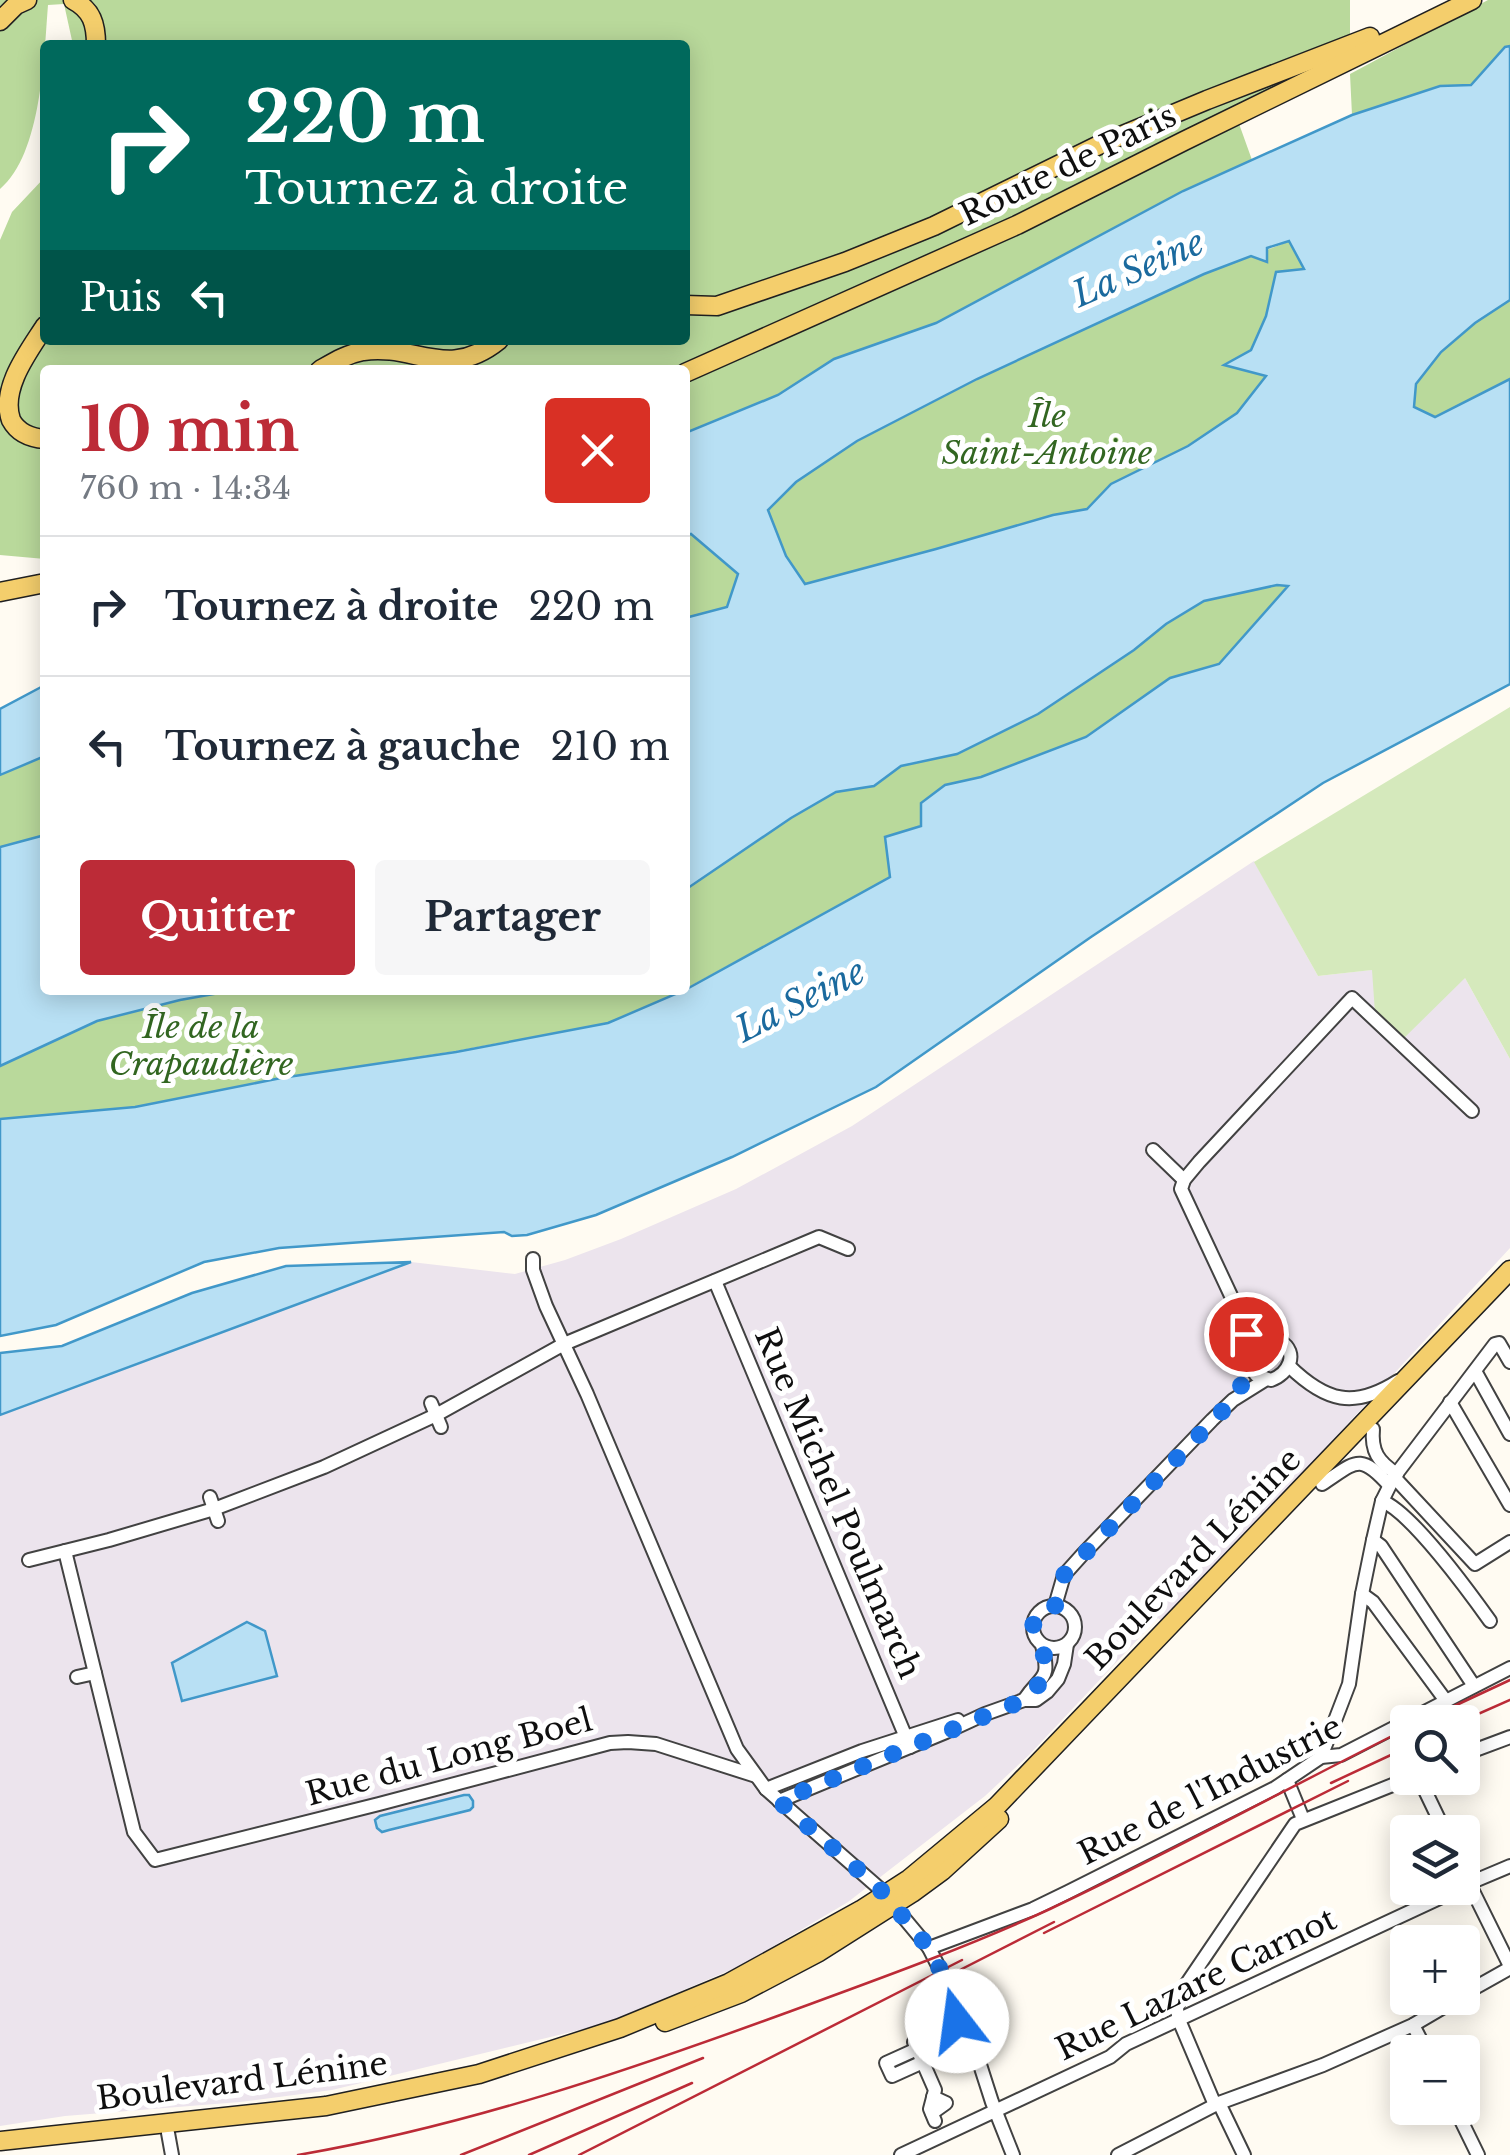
<!DOCTYPE html>
<html lang="fr">
<head>
<meta charset="utf-8">
<style>
	:root { --surface:#fff; --page:#f6f6f7; --text:#1f2937; --muted:#747a83; --line:#e0e1e3; --accent:#bc2b37 }
	body { margin:0; font-family:"Libre Baskerville",serif; background:var(--page); color:var(--text); height:100vh; display:flex; flex-direction:column; font-size:38px; white-space:nowrap }
	* { box-sizing:border-box; margin:0 }
	p { font-size:32px; color:var(--muted) }
	.icon { flex:none; width:55px; height:55px; fill:none; stroke:currentColor; stroke-width:2; stroke-linecap:round; stroke-linejoin:round }
	.map { position:relative; flex:1; overflow:hidden }
	.side { position:absolute; left:40px; top:365px; width:650px; height:630px; display:flex; flex-direction:column; background:var(--surface); border-radius:10px; box-shadow:0 5px 25px #0003 }
	.side>* { flex:none }
	.hud { position:absolute; left:40px; top:40px; width:650px; height:305px; border-radius:10px; box-shadow:0 5px 25px #0003; background:#00695c; color:#fff; overflow:hidden }
	.tools { position:absolute; left:1390px; top:1705px; display:grid; gap:20px }
	.tools a { display:grid; place-items:center; width:90px; height:90px; border-radius:10px; background:var(--surface); box-shadow:0 5px 25px #0003; font-size:50px }
	.pin { position:absolute; display:grid; place-items:center; width:85px; height:85px; color:#fff; margin:-42px; border:5px solid #fff; border-radius:50%; box-shadow:0 2px 10px #0007 }
	.me { position:absolute; width:110px; margin:-55px; rotate:345deg; stroke-linejoin:round; filter:drop-shadow(0 0 8px #0008) }
	.turn { display:flex; align-items:center; gap:35px; height:210px; padding:0 40px; font-size:45px }
	.turn .icon { width:130px; height:130px; stroke-width:2.5 }
	.turn b { display:block; font-size:70px; line-height:85px }
	.then { display:flex; align-items:center; height:95px; padding:0 40px; background:#0003; gap:20px; font-size:38px }
	.round { display:grid; place-items:center; flex:none; width:105px; height:105px; border-radius:10px; background:var(--page) }
	.overview { display:flex; align-items:center; justify-content:space-between; height:170px; padding:0 40px }
	h1 { font-size:60px; font-weight:800; line-height:75px; color:var(--accent) }
	.button { display:flex; gap:20px; margin-top:auto; padding:20px 40px }
	.button a { flex:1; height:115px; border-radius:10px; background:var(--accent); color:#fff; font-size:40px; font-weight:800; line-height:115px; text-align:center }
	.button a+a { background:var(--page); color:var(--text) }
	ul { padding:0; list-style:none }
	li { display:flex; align-items:center; gap:30px; height:140px; padding:0 40px; border-top:2px solid var(--line) }
	li div { flex:1 }
	li b { display:block; font-size:38px }
	li em { font-style:normal }
	.map>svg:first-child { display:block }
	.industrial { fill:#ece4ed }
	.green { fill:#d5e9bc }
	.forest { fill:#b9d99b }
	.water { fill:#b8e0f4; stroke:#4198c9; stroke-width:2.5; fill-rule:evenodd }
	.lines { fill:none; stroke-linecap:round; stroke-linejoin:round }
	.minor-casing { stroke:#424242; stroke-width:16 }
	.major-casing { stroke:#202020; stroke-width:21 }
	.minor { stroke:#fff; stroke-width:12 }
	.major { stroke:#f4ce6c; stroke-width:18 }
	.rail { stroke:#bc2b37; stroke-width:2.5 }
	.route { stroke:#1a73e8; stroke-width:18; stroke-dasharray:0 32.4 }
	.labels { text-anchor:middle; dominant-baseline:central; stroke-width:10; stroke-linejoin:round; paint-order:stroke }
	.street-label { font-size:32px; fill:#0f0f0f; stroke:#fff }
	.park-label { font-size:32px; font-style:italic; fill:#326621; stroke:#fff }
	.water-label { font-size:35px; font-style:italic; fill:#1b6a9e; stroke:#fff }
</style>
</head>
<body>
<div class="map">
<svg width="1510" height="2155" viewBox="0 0 1510 2155">
	<rect width="100%" height="100%" fill="#fffbf2"/>
	<!-- industrial -->
	<polygon class="industrial" points="1254,861 1318,976 1380,969 1465,978 1510,1059 1510,1248 1164,1623 1158,1618 1029,1755 985,1796 848,1902 742,1965 604,2024 332,2090 240,2102 65,2116 0,2126 0,1353 62,1346 192,1293 286,1266 411,1262 515,1274 565,1260 621,1239 736,1189 852,1126"/>
	<!-- green -->
	<polygon class="green" points="1510,707 1510,1059 1465,978 1403,1039 1375,1013 1372,970 1318,976 1254,862"/>
	<!-- forest -->
	<g class="forest">
		<path d="M0,0h1350v48l-117,59 19,53 -69,31 -247,132 -102,36 -56,36 -93,38v-63h-640v189l-45,-4v-315l12,-28 33,-35v163h640v-295h-612l-9,-41 -16,1c-4,49 -6,149 -48,184z"/>
		<polygon points="1488,0 1510,0 1510,46 1505,47 1471,85 1440,86 1352,115 1350,74"/>
		<polygon points="1290,241 1304,269 1276,272 1266,316 1251,350 1226,365 1267,376 1237,413 1188,446 1111,484 1087,509 1053,515 936,549 805,584 786,556 768,510 796,482 857,441 977,379 1204,274"/>
		<polygon points="1510,300 1510,379 1434,417 1414,407 1416,384 1441,352 1475,323"/>
		<polygon points="691,534 738,574 727,607 685,618 685,536"/>
		<polygon points="1277,585 1289,585 1219,664 1170,678 1086,737 981,777 945,786 890,877 685,989 685,890 791,818 836,792 874,786 901,766 957,754 1134,650 1166,624 1204,601"/>
		<polygon points="45,756 45,835 0,847 0,775"/>
		<polygon points="236,990 683,990 661,1002 608,1023 456,1051 281,1078 135,1107 0,1119 0,1066 97,1021 180,1000"/>
	</g>
	<!-- water -->
	<g class="water">
		<path d="M1510,46v254l-35,23 -34,29 -25,32 -2,23 21,10 75,-38v305l-187,99 -232,154 -215,150 -144,70 -136,58 -69,20 -15,1 -8,-4 -225,16 -75,14 -148,63 -56,11v-217l135,-12 146,-29 175,-26 152,-29 77,-33 205,-113 -5,-40 36,-11v-23l24,-18 36,-8 105,-40 84,-59 49,-14 69,-78 -11,-1 -73,16 -38,23 -32,26 -96,64 -81,40 -56,12 -27,20 -38,6 -45,26 -106,72v-272l42,-11 11,-33 -47,-40 -6,2v-103l93,-38 56,-36 102,-36 247,-132 169,-76 88,-29 31,-1 34,-38zM1289,241l15,28 -28,3 -10,44 -15,34 -27,15 42,11 -29,37 -49,33 -77,38 -24,25 -34,6 -117,34 -131,35 -19,-28 -18,-46 28,-28 61,-41 120,-62 227,-105 47,-18 16,6v-14z"/>
		<polygon points="45,685 45,756 0,775 0,709"/>
		<polygon points="45,835 45,990 236,990 180,1000 97,1021 0,1066 0,847"/>
		<polygon points="411,1262 0,1415 0,1353 62,1346 192,1293 286,1266"/>
		<polygon points="247,1622 265,1631 277,1676 182,1701 172,1663"/>
		<polygon points="464,1795 469,1795 473,1801 473,1807 470,1810 389,1830 382,1832 377,1828 375,1820 380,1816"/>
	</g>
	<g class="lines">
		<!-- minor casing -->
		<g class="minor-casing">
			<g id="minor">
				<polyline points="1153,1150 1184,1180"/>
				<polyline points="533,1259 533,1270 546,1306 587,1394 737,1749 766,1789 879,1888 929,1948 965,2018 992,2102 1013,2155"/>
				<polyline points="715,1281 910,1747"/>
				<path d="M1244,1319c5,5 13,14 20,17 14,7 3,-4 16,5 20,12 8,33 -9,39l-15,-5 -8,-13 4,-16 13,-8"/>
				<polyline points="1250,1349 1240,1315 1181,1189 1184,1180 1199,1162 1352,998 1472,1111"/>
				<path d="M1289,1366c37,36 65,43 109,15"/>
				<polyline points="1475,1371 1510,1434"/>
				<polyline points="1450,1402 1510,1505"/>
				<polyline points="431,1403 441,1427"/>
				<path d="M1373,1429c-2,22 5,33 24,45"/>
				<polyline points="1394,1477 1475,1564 1510,1542"/>
				<path d="M1322,1484c34,-22 37,-32 67,1"/>
				<polyline points="210,1497 218,1521"/>
				<path d="M1382,1501c29,11 88,92 108,120"/>
				<polyline points="1373,1540 1381,1546 1474,1686"/>
				<polyline points="65,1551 134,1832 155,1860 379,1804 610,1743 628,1742 656,1744 756,1776"/>
				<polyline points="29,1560 109,1540 214,1509 324,1467 436,1415 564,1344 819,1237 848,1249"/>
				<polyline points="1362,1594 1373,1602 1446,1701"/>
				<circle cx="1054" cy="1627" r="21"/>
				<polyline points="1055,1606 1064,1575 1082,1555 1212,1420 1233,1400 1265,1380"/>
				<polyline points="77,1677 95,1673"/>
				<path d="M1024,1700c18,-27 27,-18 18,-55"/>
				<polyline points="1462,1755 1510,1737"/>
				<polyline points="1321,1757 1349,1684 1362,1594 1373,1540 1382,1501 1394,1477 1495,1344 1499,1343 1510,1362"/>
				<polyline points="1419,1778 1445,1832"/>
				<polyline points="1287,1780 1303,1819"/>
				<polyline points="766,1789 862,1751 958,1720"/>
				<polyline points="779,1801 946,1732 985,1714 1024,1700 1036,1700 1047,1692 1058,1679 1064,1664 1067,1644"/>
				<polyline points="1462,1869 1510,1966"/>
				<polyline points="1465,1885 1510,1866"/>
				<polyline points="929,1948 1033,1909 1068,1892 1275,1788 1321,1757 1341,1755 1510,1668"/>
				<polyline points="1462,1995 1510,1968"/>
				<polyline points="1413,2025 1427,2052"/>
				<polyline points="917,2049 886,2063 892,2076 923,2062"/>
				<polyline points="1219,2103 1244,2155"/>
				<polyline points="1215,2105 1179,2020 1177,2010 1179,1995 1295,1824 1410,1778"/>
				<polyline points="1455,2108 1478,2155"/>
				<polyline points="932,2113 946,2103 933,2097"/>
				<polyline points="935,2121 930,2109 935,2090 914,2042 965,2018"/>
				<polyline points="168,2133 172,2155"/>
				<polyline points="901,2155 1110,2057 1126,2044 1461,1888"/>
				<polyline points="1118,2155 1219,2103 1323,2065 1413,2025 1459,1998"/>
			</g>
		</g>
		<!-- major casing -->
		<g class="major-casing">
			<g id="major">
				<path d="M73,0c19,10 23,24 23,45"/>
				<polyline points="0,21 16,5 27,0"/>
				<polyline points="685,305 717,306 845,262 934,226 1099,145 1207,100 1370,37"/>
				<path d="M45,326c-16,25 -45,62 -34,94 7,13 20,18 34,19"/>
				<path d="M320,370c14,-8 27,-16 43,-19 52,-8 84,31 136,-11"/>
				<polyline points="685,373 1017,225 1184,141 1472,0"/>
				<polyline points="0,592 45,583"/>
				<polyline points="665,2022 741,1993 819,1952 912,1893 942,1871 999,1819"/>
				<polyline points="0,2141 326,2106 479,2074 620,2028 729,1983 861,1910 909,1879 997,1806 1510,1270"/>
			</g>
		</g>
		<!-- minor -->
		<use href="#minor" class="minor"/>
		<!-- major -->
		<use href="#major" class="major"/>
		<!-- rail -->
		<g class="rail">
			<polyline points="1420,1722 1510,1680"/>
			<polyline points="1460,1722 1510,1700"/>
			<polyline points="1331,1783 1408,1747"/>
			<polyline points="1044,1933 1348,1781"/>
			<polyline points="952,1974 1054,1922"/>
			<path d="M298,2155c168,-29 326,-83 485,-141 90,-33 180,-65 267,-105 121,-57 238,-121 358,-181"/>
			<polyline points="461,2155 703,2058"/>
			<polyline points="529,2155 692,2083"/>
			<polyline points="579,2155 962,1960"/>
		</g>
	</g>
	<g class="lines">
		<!-- route -->
		<path class="route" d="M957,2021l8,-3 -36,-70 -50,-60 -100,-87 245,-101c6,-10 18,-15 21,-26 8,-26 -37,-59 10,-68l5,-22 4,-9 169,-175c14,-23 20,-39 13,-66"/>
	</g>
	<g class="labels">
		<!-- street labels -->
		<g class="street-label">
			<text transform="translate(1068 165) rotate(-26)">Route de Paris</text>
			<text transform="translate(838 1503) rotate(67)">Rue Michel Poulmarch</text>
			<text transform="translate(1193 1559) rotate(-46)">Boulevard Lénine</text>
			<text transform="translate(449 1757) rotate(-15)">Rue du Long Boel</text>
			<text transform="translate(1210 1790) rotate(-27)">Rue de l'Industrie</text>
			<text transform="translate(1196 1984) rotate(-26)">Rue Lazare Carnot</text>
			<text transform="translate(242 2081) rotate(-7)">Boulevard Lénine</text>
		</g>
		<!-- park labels -->
		<g class="park-label">
			<text x="1047" y="416">Île<tspan x="1047" dy="37">Saint-Antoine</tspan></text>
			<text x="201" y="1027">Île de la<tspan x="201" dy="37">Crapaudière</tspan></text>
		</g>
		<!-- water labels -->
		<g class="water-label">
			<text transform="translate(1138 268) rotate(-24)">La Seine</text>
			<text transform="translate(800 1000) rotate(-27)">La Seine</text>
		</g>
	</g>
</svg>
<div class="tools">
<a><svg class="icon" aria-label="search" viewBox="0 0 24 24"><circle cx="10" cy="10" r="6"/><path d="M15 15l6 6"/></svg></a>
<a><svg class="icon" aria-label="layers" viewBox="0 0 24 24"><path d="M12 4l9 5-9 5-9-5zM3 14l9 5 9-5"/></svg></a>
<a>+</a>
<a>−</a>
</div>
<div class="pin" style="left:1246px;top:1334px;background:#d93025"><svg class="icon" aria-label="arrive" viewBox="0 0 24 24"><path d="M6 21V4h12l-3 4 3 4H6"/></svg></div>
<svg class="me" style="left:957px;top:2021px" viewBox="-20 -20 40 40"><circle r="19" fill="#fff"/><path d="M0-13L10 11 0 6-10 11z" fill="#1a73e8"/></svg>
<div class="hud">
<div class="turn"><svg class="icon" aria-label="right" viewBox="0 0 24 24"><path d="M7 20v-9h11M14 6l5 5-5 5"/></svg><div><b>220 m</b>Tournez à droite</div></div>
<div class="then">Puis<svg class="icon" aria-label="left" viewBox="0 0 24 24"><path d="M17 20v-9H6M10 6l-5 5 5 5"/></svg></div>
</div>
<section class="side">
<div class="overview"><div><h1>10 min</h1><p>760 m · 14:34</p></div><a class="round" style="background:#d93025;color:#fff"><svg class="icon" aria-label="close" viewBox="0 0 24 24"><path d="M6 6l12 12M18 6L6 18"/></svg></a></div>
<ul>
<li><svg class="icon" aria-label="right" viewBox="0 0 24 24"><path d="M7 20v-9h11M14 6l5 5-5 5"/></svg><div><b>Tournez à droite</b></div><em>220 m</em></li>
<li><svg class="icon" aria-label="left" viewBox="0 0 24 24"><path d="M17 20v-9H6M10 6l-5 5 5 5"/></svg><div><b>Tournez à gauche</b></div><em>210 m</em></li>
</ul>
<div class="button"><a>Quitter</a><a>Partager</a></div>
</section>
</div>
</body>
</html>
